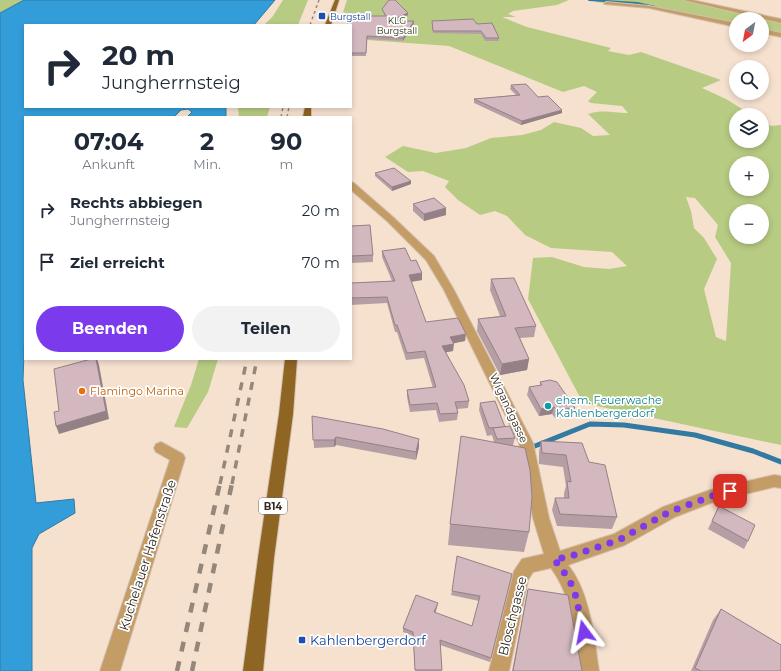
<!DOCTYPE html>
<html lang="de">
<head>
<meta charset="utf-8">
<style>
	:root { --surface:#fff; --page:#f2f2f3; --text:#1f2937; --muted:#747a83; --accent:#7c3aed }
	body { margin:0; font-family:Montserrat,sans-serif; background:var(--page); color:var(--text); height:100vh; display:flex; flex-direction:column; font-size:15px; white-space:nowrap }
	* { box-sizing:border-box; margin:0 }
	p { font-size:13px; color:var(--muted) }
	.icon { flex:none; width:22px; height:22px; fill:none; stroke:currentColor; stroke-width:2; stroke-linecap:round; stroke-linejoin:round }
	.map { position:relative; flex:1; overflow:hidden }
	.side { position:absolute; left:24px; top:116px; width:328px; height:244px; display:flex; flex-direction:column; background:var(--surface); border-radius:0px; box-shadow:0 2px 6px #0003 }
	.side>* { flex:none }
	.hud { position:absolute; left:24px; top:24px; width:328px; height:84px; border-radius:0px; box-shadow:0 2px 6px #0003; background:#fff; color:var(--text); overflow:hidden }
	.needle { width:26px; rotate:212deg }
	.tools { position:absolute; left:729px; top:12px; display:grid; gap:8px }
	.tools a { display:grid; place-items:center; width:40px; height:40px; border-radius:50%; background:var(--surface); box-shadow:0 2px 6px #0003; font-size:20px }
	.pin { position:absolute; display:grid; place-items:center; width:34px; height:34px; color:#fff; margin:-17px; border-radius:8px; box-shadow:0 2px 6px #0006 }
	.me { position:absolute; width:44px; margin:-22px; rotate:347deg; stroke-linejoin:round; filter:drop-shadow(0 0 3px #0008) }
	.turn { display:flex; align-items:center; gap:14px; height:84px; padding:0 12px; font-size:18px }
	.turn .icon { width:52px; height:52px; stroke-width:2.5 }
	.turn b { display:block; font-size:28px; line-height:34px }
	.eta { display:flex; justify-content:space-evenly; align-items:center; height:68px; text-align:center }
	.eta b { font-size:24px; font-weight:700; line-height:28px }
	.button { display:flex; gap:8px; margin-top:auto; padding:8px 12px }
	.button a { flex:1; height:46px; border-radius:24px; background:var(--accent); color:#fff; font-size:16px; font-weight:700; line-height:46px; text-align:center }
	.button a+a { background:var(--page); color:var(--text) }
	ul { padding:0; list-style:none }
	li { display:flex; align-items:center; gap:12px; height:52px; padding:0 12px }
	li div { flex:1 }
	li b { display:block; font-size:15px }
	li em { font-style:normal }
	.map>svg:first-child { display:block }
	.green { fill:#b7cb83; fill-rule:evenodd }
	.water { fill:#339dda; stroke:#327aa2 }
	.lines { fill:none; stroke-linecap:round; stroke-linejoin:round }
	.stream-far1 { stroke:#327aa2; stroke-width:2 }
	.stream { stroke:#327aa2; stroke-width:5 }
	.minor-casing { stroke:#d2c0b0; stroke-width:2 }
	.major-casing { stroke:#d2c0b0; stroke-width:2 }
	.minor { fill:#c49c66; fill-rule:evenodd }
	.major { fill:#8f6524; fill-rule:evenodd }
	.rail-far2 { stroke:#96877b; stroke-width:1.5; stroke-dasharray:3 3; stroke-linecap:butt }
	.rail-far1 { stroke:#96877b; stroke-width:3.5; stroke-dasharray:8 8; stroke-linecap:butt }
	.rail { stroke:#96877b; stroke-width:4.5; stroke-dasharray:10 10; stroke-linecap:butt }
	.wall { fill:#b69ea5 }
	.shaded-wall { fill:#948186 }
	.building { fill:#d4b8c0; stroke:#948186 }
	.route { stroke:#7c3aed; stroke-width:7; stroke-dasharray:0 12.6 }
	.transit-dot { fill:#1a4fb4; stroke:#fff; stroke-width:1.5 }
	.food-dot { fill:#e8710a; stroke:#fff; stroke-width:1.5 }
	.culture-dot { fill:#0f9aa8; stroke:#fff; stroke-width:1.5 }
	.labels { text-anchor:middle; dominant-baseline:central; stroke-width:3.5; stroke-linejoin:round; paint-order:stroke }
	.far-transit-label { font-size:9px; fill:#164399; stroke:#fff; text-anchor:start }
	.far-park-label { font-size:9px; fill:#262f04; stroke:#fff }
	.shield { fill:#fff; stroke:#6d6863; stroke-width:1 }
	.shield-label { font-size:10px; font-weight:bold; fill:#2f2720 }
	.food-label { font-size:11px; fill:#c56008; stroke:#fff; text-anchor:start }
	.culture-label { font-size:11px; fill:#0d838f; stroke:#fff; text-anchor:start }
	.street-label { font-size:11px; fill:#2f2720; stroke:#fff }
	.near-street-label { font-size:13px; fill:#2f2720; stroke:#fff }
	.near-transit-label { font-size:13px; fill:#164399; stroke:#fff; text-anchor:start }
</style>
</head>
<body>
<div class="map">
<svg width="781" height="671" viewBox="0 0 781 671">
	<rect width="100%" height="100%" fill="#f6e1cf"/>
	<!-- green -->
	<g class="green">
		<polygon points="0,0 24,0 0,13"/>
		<polygon points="283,0 308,0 298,25 264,25 273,16"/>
		<path d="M347,0h222l-12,5 -44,6 -5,3 8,3h-14l25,10 84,21 -3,3 21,4 12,-3 80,28 -19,8 24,11 26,16h-16v26h26v-20l9,5 10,-1v320l-198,-42 -55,-104 5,-41 19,-1 32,10 25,2 18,-3 -15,-14 -61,-4 -26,-13 -18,-19 -12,-5 -15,4 -22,-15 -13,-13 4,-6 -26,-10 -15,1 -23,-15 18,-11 33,7 30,-5 25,-10 31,-3 19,-5 13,-8 27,6 12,8 17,-1 -22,-21c16,-5 24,-1 40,-1l-6,-7 -31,-3 -3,-2 9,-9 -13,-6 -21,6 -114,-46 -82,-6 -13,-24 -11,-4zM736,163h26v26h-26zM686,197l9,1 23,27 -3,12 16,26 -5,78 -10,-4 -12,-48 13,-30 -13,-21 -10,-10 -3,-17zM736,211h26v26h-26z"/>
		<polygon points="599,0 685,0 781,22 781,35 762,31 762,19 736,19 736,25 658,8 595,2"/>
		<polygon points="238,107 270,107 267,117 239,117"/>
		<polygon points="199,359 218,359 208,392 187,428 174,427 191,385"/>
	</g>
	<!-- water -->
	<polygon class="water" points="24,0 275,0 254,25 25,25 25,107 226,107 226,117 187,117 192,112 188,109 181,110 174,117 25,117 25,327 23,380 36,503 74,499 75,513 39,534 32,548 32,671 0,671 0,13"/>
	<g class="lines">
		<!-- stream-far1 -->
		<polyline class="stream-far1" points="589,0 637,3 655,7"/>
		<!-- stream -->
		<polyline class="stream" points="535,446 590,424 624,425 695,435 753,451 781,462"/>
		<!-- minor casing -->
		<g class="minor-casing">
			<g id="minor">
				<polygon points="684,0 692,0 781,19 781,23"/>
				<polygon points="606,2 649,6 736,23 736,27 649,8 604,4"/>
				<polygon points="762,29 781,33 781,37 762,33"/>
				<path d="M351,182l3,1 39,34 41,39 20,34 79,153 16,75 11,33 54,-17 49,-27 47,-17 64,-15 7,1v12l-7,-1 -58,14 -41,16 -50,28 -57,20c22,27 26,72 31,106h-20c-4,-36 -6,-73 -28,-103l-18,4 -5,8 -19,91h-20l25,-100 8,-12 22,-5 -11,-36 -14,-75 -75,-153 -18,-30 -39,-39 -36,-31z"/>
				<polygon points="161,442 183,454 185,458 120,671 100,671 170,460 156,452 154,448 156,444"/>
			</g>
		</g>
		<!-- major casing -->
		<g class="major-casing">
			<g id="major">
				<polygon points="335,0 339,0 331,25 325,25"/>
				<polygon points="305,107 311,107 311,117 303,117"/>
				<polygon points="285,359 297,359 293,414 274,558 263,671 243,671 258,558 279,414"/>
			</g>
		</g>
		<!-- minor -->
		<use href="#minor" class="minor"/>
		<!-- major -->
		<use href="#major" class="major"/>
		<!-- rail-far2 -->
		<g class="rail-far2">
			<polyline points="310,25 319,0"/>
			<polyline points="281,117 283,107"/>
			<polyline points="287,117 289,107"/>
		</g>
		<!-- rail-far1 -->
		<g class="rail-far1">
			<polyline points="220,484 247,359"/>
			<polyline points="232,484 257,359"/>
		</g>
		<!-- rail -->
		<g class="rail">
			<polyline points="177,671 220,483"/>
			<polyline points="192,671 232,483"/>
		</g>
	</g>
	<!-- wall -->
	<g class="wall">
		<polygon points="382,9 408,15 393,22 414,23 403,41 367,39 366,56 351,56 351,25 385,16 383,11"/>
		<polygon points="432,21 477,24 499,38 499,41 485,41 481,34 433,33"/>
		<polygon points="511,85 538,97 562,113 521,125 474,103 474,99 516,95 510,89"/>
		<polygon points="375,173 411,181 411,184 392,191 375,176"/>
		<polygon points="413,204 446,208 446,215 424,221 413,211"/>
		<polygon points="351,226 373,255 373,262 351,263"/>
		<polygon points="382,251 411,261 422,280 411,282 426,322 465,341 453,343 453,351 446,352 469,401 468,408 457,409 458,413 457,420 439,422 436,410 410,412 407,397 407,390 433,388 424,358 406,360 397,332 395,332 387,303 351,305 351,283 392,281 382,257"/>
		<polygon points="491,279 536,326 534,337 520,338 529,359 527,370 500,375 477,331 478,319 500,316 490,290"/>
		<polygon points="540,382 575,408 573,416 555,418 552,414 539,416 527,395 529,387 540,386"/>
		<polygon points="480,403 515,438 513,445 529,532 524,552 448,545 450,524 494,442 492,435 487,436 479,410"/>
		<polygon points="312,416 419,447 416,460 336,445 334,447 314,448"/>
		<polygon points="541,441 589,462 617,517 612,529 557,526 552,510 555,498 564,498 564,493 566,486 563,467 539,464 539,452"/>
		<polygon points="719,506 748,541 744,549 708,529"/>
		<polygon points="512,574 490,662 440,645 442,671 415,671 413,636 403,632 403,628 437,607 435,613 472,626 479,601 451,595 452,591"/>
		<polygon points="528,589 582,671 512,671 526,598"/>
		<polygon points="721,609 781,671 691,671 713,620"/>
	</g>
	<!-- shaded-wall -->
	<g class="shaded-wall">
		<polygon points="408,13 408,15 387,25 387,22"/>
		<polygon points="414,21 414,23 403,41 403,38"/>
		<polygon points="562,110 562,113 521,125 522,121"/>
		<polygon points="411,181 411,184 392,191 392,187"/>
		<polygon points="446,208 446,215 424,221 424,214"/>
		<polygon points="422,273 422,280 409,282 409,275"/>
		<polygon points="466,334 465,341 450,344 450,337"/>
		<polygon points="454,344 453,351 442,353 442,346"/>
		<polygon points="97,359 99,365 109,419 59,434 56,426"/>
		<polygon points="529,359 527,370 500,375 502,364"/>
		<polygon points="554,407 552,414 539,416 541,409"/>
		<polygon points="336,437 336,445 334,447 334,440"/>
		<polygon points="419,439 419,447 416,460 416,452"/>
		<polygon points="438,603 437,607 434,617 434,612"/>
	</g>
	<!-- building -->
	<g class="building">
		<polygon points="389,0 395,0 408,13 387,22 414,21 403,38 367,36 366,53 351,53 351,25 347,25 351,16 386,16 382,9"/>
		<polygon points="473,19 477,24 492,23 499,38 486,38 481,31 433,31 432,21"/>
		<polygon points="526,84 538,97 548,96 562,110 522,121 474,99 520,95 511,85"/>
		<polygon points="394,168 411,181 392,187 375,173"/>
		<polygon points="434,198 446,208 424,214 413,204"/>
		<polygon points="370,225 373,255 351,256 351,226"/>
		<polygon points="405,248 411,261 416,260 422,273 409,275 426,322 458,318 466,334 450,337 454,344 442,346 464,385 469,401 455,402 458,413 440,414 437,403 410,405 407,390 436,387 425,351 407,353 397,325 395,325 387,297 351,298 351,283 395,281 382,251"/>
		<polygon points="514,278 536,326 515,328 529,359 502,364 478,319 506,316 491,279"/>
		<polygon points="91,359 96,359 106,411 56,426 54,412 59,411 54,369"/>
		<polygon points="550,380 557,382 575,408 557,410 554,407 541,409 529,387 542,385 540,382"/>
		<polygon points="495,401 505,427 489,428 480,403"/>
		<polygon points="312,416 383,429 419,439 416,452 336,437 334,440 313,440"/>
		<polygon points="510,426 515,438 497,439 493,428"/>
		<polygon points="461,436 525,448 530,470 532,497 529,532 450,524"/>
		<polygon points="541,441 582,443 589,462 605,465 617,517 560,514 555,498 569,498 567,481 571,482 566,455 542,453"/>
		<polygon points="719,506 755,525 748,541 712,521"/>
		<polygon points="457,556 512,574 491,658 440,640 442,670 415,670 413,632 403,628 416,595 438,603 434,612 472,626 480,596 452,591"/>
		<polygon points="528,589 568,595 582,671 513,671"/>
		<polygon points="721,609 781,645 781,671 701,671 695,668"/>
	</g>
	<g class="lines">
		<!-- route -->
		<polyline class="route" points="584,632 574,589 566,575 554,559 568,557 619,540 669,512 715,495 730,491"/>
	</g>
	<!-- markers -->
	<g class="transit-dot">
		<rect x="318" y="12" width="8" height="8" rx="2"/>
		<rect x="298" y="636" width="8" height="8" rx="2"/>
	</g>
	<circle class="food-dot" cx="82" cy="391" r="4"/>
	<circle class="culture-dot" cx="548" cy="406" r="4"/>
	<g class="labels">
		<!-- far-transit labels -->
		<g class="far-transit-label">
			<text x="330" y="16">Burgstall</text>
		</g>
		<!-- far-park labels -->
		<g class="far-park-label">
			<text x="397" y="20">KLG<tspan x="397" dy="10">Burgstall</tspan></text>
		</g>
		<!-- shield labels -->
		<rect class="shield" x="259" y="498" width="28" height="16" rx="3"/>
		<g class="shield-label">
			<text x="273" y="506">B14</text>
		</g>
		<!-- food labels -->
		<g class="food-label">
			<text x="90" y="391">Flamingo Marina</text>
		</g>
		<!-- culture labels -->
		<g class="culture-label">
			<text x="556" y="400">ehem. Feuerwache<tspan x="556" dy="13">Kahlenbergerdorf</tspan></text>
		</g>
		<!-- street labels -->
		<g class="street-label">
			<text transform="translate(509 408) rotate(65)">Wigandgasse</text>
		</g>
		<!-- near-street labels -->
		<g class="near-street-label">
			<text transform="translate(147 555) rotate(-72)">Kuchelauer Hafenstraße</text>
			<text transform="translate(512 616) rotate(-76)">Bloschgasse</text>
		</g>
		<!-- near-transit labels -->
		<g class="near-transit-label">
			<text x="310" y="640">Kahlenbergerdorf</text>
		</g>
	</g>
</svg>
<div class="tools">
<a><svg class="needle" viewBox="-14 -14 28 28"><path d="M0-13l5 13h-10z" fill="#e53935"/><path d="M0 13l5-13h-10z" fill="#747a83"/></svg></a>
<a><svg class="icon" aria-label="search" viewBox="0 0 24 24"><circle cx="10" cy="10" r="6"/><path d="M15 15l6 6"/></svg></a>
<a><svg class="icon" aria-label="layers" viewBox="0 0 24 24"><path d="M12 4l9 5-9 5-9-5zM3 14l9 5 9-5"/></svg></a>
<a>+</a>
<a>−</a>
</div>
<div class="pin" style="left:730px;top:491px;background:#d93025"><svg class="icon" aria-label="arrive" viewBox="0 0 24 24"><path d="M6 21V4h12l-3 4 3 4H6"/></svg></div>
<svg class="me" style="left:584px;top:632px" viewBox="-20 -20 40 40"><path d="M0-17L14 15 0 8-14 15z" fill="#7c3aed" stroke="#fff" stroke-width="4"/></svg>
<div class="hud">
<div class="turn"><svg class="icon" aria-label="right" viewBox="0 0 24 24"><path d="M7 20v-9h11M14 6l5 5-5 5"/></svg><div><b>20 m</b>Jungherrnsteig</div></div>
</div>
<section class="side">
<div class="eta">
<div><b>07:04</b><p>Ankunft</p></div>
<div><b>2</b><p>Min.</p></div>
<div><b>90</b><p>m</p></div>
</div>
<ul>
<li><svg class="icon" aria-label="right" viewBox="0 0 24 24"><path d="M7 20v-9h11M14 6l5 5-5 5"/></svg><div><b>Rechts abbiegen</b><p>Jungherrnsteig</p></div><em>20 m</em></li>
<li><svg class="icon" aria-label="arrive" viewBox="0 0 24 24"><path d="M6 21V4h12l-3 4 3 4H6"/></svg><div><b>Ziel erreicht</b></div><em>70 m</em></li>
</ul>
<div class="button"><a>Beenden</a><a>Teilen</a></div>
</section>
</div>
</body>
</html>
